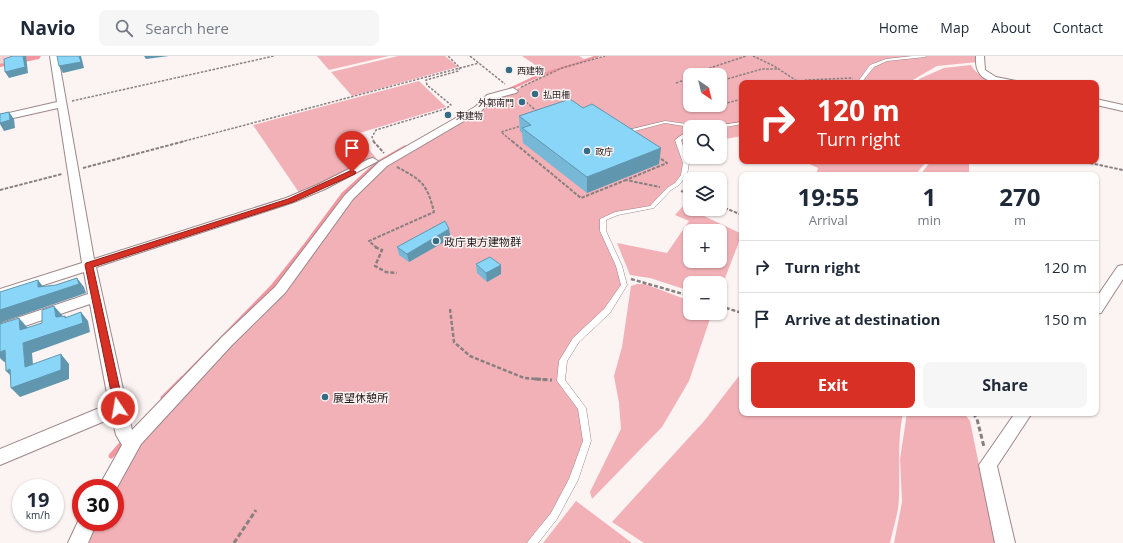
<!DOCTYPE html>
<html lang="en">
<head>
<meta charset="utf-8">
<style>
	:root { --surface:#fff; --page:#f6f6f7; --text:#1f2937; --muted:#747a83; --line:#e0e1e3; --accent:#d93025 }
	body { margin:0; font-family:"Open Sans","Noto Sans JP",sans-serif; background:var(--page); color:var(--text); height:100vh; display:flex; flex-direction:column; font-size:15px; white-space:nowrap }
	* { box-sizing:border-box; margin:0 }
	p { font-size:13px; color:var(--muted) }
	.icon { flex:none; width:22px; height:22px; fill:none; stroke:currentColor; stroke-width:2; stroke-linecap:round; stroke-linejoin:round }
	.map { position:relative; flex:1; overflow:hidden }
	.sheet { position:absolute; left:739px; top:116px; width:360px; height:244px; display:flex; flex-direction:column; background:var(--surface); border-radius:8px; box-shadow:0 1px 3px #0004 }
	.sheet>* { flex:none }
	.guide { position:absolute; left:739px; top:24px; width:360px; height:84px; border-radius:8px; box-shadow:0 1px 3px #0004; background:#d93025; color:#fff; overflow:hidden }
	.needle { width:26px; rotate:145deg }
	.tools { position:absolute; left:683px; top:12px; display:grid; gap:8px }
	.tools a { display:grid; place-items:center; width:44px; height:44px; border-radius:8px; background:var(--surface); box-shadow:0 1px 3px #0004; font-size:20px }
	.speed { position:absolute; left:12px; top:423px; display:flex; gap:8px; font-size:20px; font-weight:700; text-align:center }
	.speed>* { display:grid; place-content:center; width:52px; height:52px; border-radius:50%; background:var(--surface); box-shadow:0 1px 3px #0004; line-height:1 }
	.speed small { font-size:10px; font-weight:400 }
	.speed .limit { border:6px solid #d22; background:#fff; color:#111 }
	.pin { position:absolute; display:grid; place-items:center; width:34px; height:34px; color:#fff; margin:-41px -17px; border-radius:50% 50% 50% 0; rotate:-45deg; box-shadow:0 0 4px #0007 }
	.pin .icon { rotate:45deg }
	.me { position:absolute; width:44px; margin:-22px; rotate:348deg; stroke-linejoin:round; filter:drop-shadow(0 0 3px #0008) }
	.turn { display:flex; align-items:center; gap:14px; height:84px; padding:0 12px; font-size:18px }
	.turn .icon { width:52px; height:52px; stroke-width:2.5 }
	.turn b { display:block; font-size:28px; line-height:34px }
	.eta { display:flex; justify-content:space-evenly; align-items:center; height:68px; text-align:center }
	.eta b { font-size:24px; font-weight:700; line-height:28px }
	.action { display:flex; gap:8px; margin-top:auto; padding:8px 12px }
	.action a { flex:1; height:46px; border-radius:8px; background:var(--accent); color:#fff; font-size:16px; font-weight:700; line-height:46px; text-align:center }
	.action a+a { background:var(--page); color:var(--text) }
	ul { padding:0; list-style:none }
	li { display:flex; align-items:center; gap:12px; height:52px; padding:0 12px; border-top:1px solid var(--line) }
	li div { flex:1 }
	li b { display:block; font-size:15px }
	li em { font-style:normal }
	header { display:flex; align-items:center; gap:24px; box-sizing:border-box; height:56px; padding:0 20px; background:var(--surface); border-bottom:1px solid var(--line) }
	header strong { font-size:19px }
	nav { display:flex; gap:22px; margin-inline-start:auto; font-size:14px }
	.search { width:280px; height:36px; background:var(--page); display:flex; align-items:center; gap:10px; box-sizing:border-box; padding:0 14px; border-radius:8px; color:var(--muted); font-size:15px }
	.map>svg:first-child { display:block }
	.green { fill:#f2b1b7; fill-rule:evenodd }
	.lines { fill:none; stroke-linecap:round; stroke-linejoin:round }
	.stream-far3 { stroke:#f296a0; stroke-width:2.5 }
	.stream-far2 { stroke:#f296a0; stroke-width:3.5 }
	.stream-far1 { stroke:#f296a0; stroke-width:4 }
	.stream { stroke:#f296a0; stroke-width:5 }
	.river { fill:#f296a0; fill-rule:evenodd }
	.lane-casing { stroke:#9d8789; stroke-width:1 }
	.street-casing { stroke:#9d8789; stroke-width:2 }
	.primary-casing { stroke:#d2d0d1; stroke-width:2 }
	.path-far3 { stroke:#887f80; stroke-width:1.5; stroke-dasharray:2.5 1.5; stroke-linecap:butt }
	.path-far2 { stroke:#887f80; stroke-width:2; stroke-dasharray:3.5 1.5; stroke-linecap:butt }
	.path-far1 { stroke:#887f80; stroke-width:2.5; stroke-dasharray:4 2; stroke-linecap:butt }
	.path { stroke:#887f80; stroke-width:3; stroke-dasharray:5 2.5; stroke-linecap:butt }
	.lane { fill:#fff; fill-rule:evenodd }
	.street { fill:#fff; fill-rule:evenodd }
	.primary { fill:#fdcdd1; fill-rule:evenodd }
	.wall { fill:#76b8d5 }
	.shaded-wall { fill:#6096ae }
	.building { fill:#89d6f8; stroke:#6096ae }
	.route { fill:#d93025; stroke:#8d1f18 }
	.poi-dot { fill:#326c85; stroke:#fcf3f3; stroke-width:1.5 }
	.labels { text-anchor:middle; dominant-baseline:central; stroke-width:3; stroke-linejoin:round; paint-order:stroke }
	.far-poi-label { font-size:9px; fill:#1e1617; stroke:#fcf3f3; text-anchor:start }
	.poi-label { font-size:11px; fill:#1e1617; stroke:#fcf3f3; text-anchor:start }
</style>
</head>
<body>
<header>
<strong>Navio</strong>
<div class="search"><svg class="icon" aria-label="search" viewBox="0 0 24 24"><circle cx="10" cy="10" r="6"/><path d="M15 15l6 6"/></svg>Search here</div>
<nav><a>Home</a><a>Map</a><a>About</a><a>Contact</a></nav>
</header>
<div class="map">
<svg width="1123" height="487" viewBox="0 0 1123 487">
	<rect width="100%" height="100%" fill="#fcf3f3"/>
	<!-- green -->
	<g class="green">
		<polygon points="317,0 389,0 329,14"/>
		<polygon points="398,0 445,0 458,11 352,40 331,16"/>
		<polygon points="522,0 579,0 584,3 546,16"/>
		<path d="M605,0h375l-2,6 -41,4 -26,15 1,2h-170v53l-22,4v-13h-30v18l-11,1 7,17 -2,12 -32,32 -35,6 -14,6v13l21,53 -17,26 -31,29 -13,21 -2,20 21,27 5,33 -14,39 -41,63h-454l9,-21h28v-34l17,-42 195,-217 56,-65 95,-55 12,-12 23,-6 28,-15 28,-10zM690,19h30v30h-30z"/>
		<path d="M971,9c7,13 20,14 33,18l-84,-1 -1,-3 25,-11z"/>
		<polygon points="419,25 446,51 356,78 376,102 300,138 253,69"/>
		<polygon points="803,105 927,105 915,119 816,119 818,112"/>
		<polygon points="931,105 969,105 969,119 920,119"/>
		<path d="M683,150l59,28 -22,57v-8h-30v8l-40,-13 -20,-3 -13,-32 50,10 22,-32 -14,-6zM690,175h30v30h-30z"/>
		<polygon points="637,228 645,228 690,245 690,257 712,257 689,325 662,371 592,443 590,436 621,373 619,347 614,320 622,291 631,230"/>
		<path d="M742,316v41h161c-6,28 -3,56 -4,84 0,15 -6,31 -9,46h-246l-32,-21 93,-102z"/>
		<polygon points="907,357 964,357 970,365 995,487 894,487 902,446 900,403"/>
		<polygon points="576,445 632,487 543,487"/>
	</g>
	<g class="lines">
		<!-- stream-far3 -->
		<polyline class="stream-far3" points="510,33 540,19 598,0"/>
		<!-- stream-far2 -->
		<polyline class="stream-far2" points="303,192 343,138 377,107 405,91"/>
		<!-- stream-far1 -->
		<polyline class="stream-far1" points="181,324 272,231 304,191"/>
		<!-- stream -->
		<g class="stream">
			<polyline points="163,342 182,323"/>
			<polyline points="111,400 125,384"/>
		</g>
		<!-- river -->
		<polygon class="river" points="14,0 41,0 39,3 0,11 0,3"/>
		<!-- lane casing -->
		<g class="lane-casing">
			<g id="lane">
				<polygon points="913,0 927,0 925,1 887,5 874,11 861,27 857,27 870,9 886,3"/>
				<polygon points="665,65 701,70 703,71 690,71 665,67 627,77 624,75"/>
				<polygon points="742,66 742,68 720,72 712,71 714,70"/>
				<polygon points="690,73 690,77 681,84 689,107 687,119 679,129 671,134 654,152 618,159 606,164 606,175 622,210 627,229 610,257 579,286 567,305 565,324 586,352 591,385 578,424 557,463 538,487 527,487 529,484 551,457 569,423 583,385 578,353 557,325 559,305 573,282 604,253 621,229 616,210 600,175 600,163 615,156 650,150 667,132 675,127 681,119 683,107 675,84"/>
			</g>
		</g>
		<!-- street casing -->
		<g class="street-casing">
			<g id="street">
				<polygon points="50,0 58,0 94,203 286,142 317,129 369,103 373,102 378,105 325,133 294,146 96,211 132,374 222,281 275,231 345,139 379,106 475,51 487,39 513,32 518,35 516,37 493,43 481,55 387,110 353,143 285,237 232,289 141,388 115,435 115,432 98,432 122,389 116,379 112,362 0,409 0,393 109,348 90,248 7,276 2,275 0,272 2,267 88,238 84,216 0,243 0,233 82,207 58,52 0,65 0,59 57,46"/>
				<path d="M976,0h8l1,14 11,7 20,4 1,2c-21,0 -43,1 -41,-27z"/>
				<polygon points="1096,43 1123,49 1123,55 1096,49"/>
				<polygon points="1123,209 1123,223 1101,257 1096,258 1096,242 1118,210"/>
				<polygon points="1015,357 1032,357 997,410 1015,487 995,487 979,409"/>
				<polygon points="81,459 81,466 97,466 88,487 68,487"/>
			</g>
		</g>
		<!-- primary casing -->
		<g class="primary-casing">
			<polygon id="primary" points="0,0 24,0 22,3 0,7"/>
		</g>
		<!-- path-far3 -->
		<g class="path-far3">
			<polyline points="470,0 505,28"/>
			<polyline points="753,0 774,10 797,25"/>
			<polyline points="699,19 710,12 746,0"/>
			<polyline points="720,22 727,22"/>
			<polyline points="720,25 762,13 779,13"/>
			<polyline points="676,27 690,22"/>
			<polyline points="793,27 807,24 853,22"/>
			<polyline points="521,31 562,12 605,0"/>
			<polyline points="520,41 539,57"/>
			<polyline points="72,45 274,0"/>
			<polyline points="708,52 742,43"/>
			<polyline points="181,86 479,7"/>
			<polyline points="374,86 372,81 376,74 445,53 451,49 427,29 426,24 458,15 460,12 448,0"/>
			<polyline points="513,86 501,76 521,70"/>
		</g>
		<!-- path-far2 -->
		<g class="path-far2">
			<polyline points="373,85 384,97"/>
			<polyline points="512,85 581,142 626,124"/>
			<polyline points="657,100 667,107 626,124 660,131"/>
			<polyline points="1080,105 1123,114"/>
			<polyline points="83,112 185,85"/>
			<polyline points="0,134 62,118"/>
			<polyline points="681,135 690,138"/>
			<polyline points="720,150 742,159"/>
			<path d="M377,192l-8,-7 65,-29c-7,-28 -12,-32 -37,-45"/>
		</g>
		<!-- path-far1 -->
		<g class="path-far1">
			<polyline points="375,191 382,194 375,210 386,216 397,217"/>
			<polyline points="631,223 690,240"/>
			<polyline points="720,250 742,257"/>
			<polyline points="450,253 454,286 470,300 524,322 549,324"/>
		</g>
		<!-- path -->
		<g class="path">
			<polyline points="535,323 552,324"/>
			<polyline points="973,357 977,363 984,391"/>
			<polyline points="234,487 256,454"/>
		</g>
		<!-- lane -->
		<use href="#lane" class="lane"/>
		<!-- street -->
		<use href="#street" class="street"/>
		<!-- primary -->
		<use href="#primary" class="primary"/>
	</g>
	<!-- wall -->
	<g class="wall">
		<polygon points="519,60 659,108 587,137 523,87 522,77 520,75"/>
		<polygon points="451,182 409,206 399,199 397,191"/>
		<polygon points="476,208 501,218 487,226 477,217"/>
	</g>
	<!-- shaded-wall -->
	<g class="shaded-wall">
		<polygon points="23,0 26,0 28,17 9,22 5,16"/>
		<polygon points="79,0 81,0 84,12 63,17 59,10"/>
		<polygon points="144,0 169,0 146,3"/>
		<polygon points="9,56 14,63 15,72 4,75 0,68 0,67"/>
		<polygon points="661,92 659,108 587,137 587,121"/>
		<polygon points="449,173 451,182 409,206 407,198"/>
		<polygon points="501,209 501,218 487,226 486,217"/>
		<polygon points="77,222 84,231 86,237 2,266 0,269 0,254 38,231 38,224 45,233"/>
		<polygon points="54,250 62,259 64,270 56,261"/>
		<polygon points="81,256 88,265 90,276 32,297 34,320 25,311 23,287 65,262 65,260 72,269"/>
		<polygon points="19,262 27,271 28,284 20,274"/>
		<polygon points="5,294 14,303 4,306 0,302 0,296"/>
		<polygon points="61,298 69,308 69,323 20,341 11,332"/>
		<polygon points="10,313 15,324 6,315"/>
	</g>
	<!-- building -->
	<g class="building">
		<polygon points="13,0 23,0 25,11 5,16 4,3"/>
		<polygon points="57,0 79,0 81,6 59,10"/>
		<polygon points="570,43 583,52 592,48 661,92 587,121 522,72 531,69 519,60"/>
		<polygon points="9,56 10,64 0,67 0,58"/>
		<polygon points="445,165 449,173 407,198 397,191"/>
		<polygon points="490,201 501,209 486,217 476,208"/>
		<polygon points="77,222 79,228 0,254 0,236 38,224 38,231 56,229"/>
		<polygon points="54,250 56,261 65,260 65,262 81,256 83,267 23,287 25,311 61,298 61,314 11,332 10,313 6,315 5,294 0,296 0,268 19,262 20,274 42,267 42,254"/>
	</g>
	<!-- route -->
	<polygon class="route" points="352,114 356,116 355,118 293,146 93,211 124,352 122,355 115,355 85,209 86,207 288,143"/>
	<!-- markers -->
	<g class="poi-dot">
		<circle cx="509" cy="14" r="4"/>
		<circle cx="535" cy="38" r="4"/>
		<circle cx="522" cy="46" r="4"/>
		<circle cx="448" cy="59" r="4"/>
		<circle cx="587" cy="95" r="4"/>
		<circle cx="436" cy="185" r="4"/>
		<circle cx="325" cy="341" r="4"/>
	</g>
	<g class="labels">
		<!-- far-poi labels -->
		<g class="far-poi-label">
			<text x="517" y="14">西建物</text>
			<text x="543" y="38">払田柵</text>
			<text x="514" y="46" text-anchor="end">外郭南門</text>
			<text x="456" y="59">東建物</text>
			<text x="595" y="95">政庁</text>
		</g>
		<!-- poi labels -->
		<g class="poi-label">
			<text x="444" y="185">政庁東方建物群</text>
			<text x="333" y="341">展望休憩所</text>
		</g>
	</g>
</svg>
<div class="tools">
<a><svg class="needle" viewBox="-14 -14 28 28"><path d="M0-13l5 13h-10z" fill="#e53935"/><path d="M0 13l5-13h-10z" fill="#747a83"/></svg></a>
<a><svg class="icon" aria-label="search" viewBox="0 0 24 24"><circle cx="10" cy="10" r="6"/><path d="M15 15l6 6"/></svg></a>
<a><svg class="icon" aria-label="layers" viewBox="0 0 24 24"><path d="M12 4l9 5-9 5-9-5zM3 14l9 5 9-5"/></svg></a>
<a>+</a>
<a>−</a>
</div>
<div class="speed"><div>19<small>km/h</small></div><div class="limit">30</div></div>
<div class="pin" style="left:352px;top:116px;background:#d93025"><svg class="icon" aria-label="arrive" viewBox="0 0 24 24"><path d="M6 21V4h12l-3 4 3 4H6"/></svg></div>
<svg class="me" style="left:118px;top:352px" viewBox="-20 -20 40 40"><circle r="17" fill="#d93025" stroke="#fff" stroke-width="3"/><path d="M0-11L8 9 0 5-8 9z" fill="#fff"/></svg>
<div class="guide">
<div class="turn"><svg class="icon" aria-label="right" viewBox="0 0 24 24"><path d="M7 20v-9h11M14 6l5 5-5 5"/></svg><div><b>120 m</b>Turn right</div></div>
</div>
<section class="sheet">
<div class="eta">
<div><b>19:55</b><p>Arrival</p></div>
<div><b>1</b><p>min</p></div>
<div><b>270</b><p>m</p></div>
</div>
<ul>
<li><svg class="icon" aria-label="right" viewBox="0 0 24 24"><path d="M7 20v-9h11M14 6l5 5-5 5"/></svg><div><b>Turn right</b></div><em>120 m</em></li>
<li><svg class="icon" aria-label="arrive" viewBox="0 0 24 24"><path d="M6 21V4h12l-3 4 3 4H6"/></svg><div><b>Arrive at destination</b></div><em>150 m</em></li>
</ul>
<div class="action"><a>Exit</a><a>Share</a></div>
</section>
</div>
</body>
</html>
